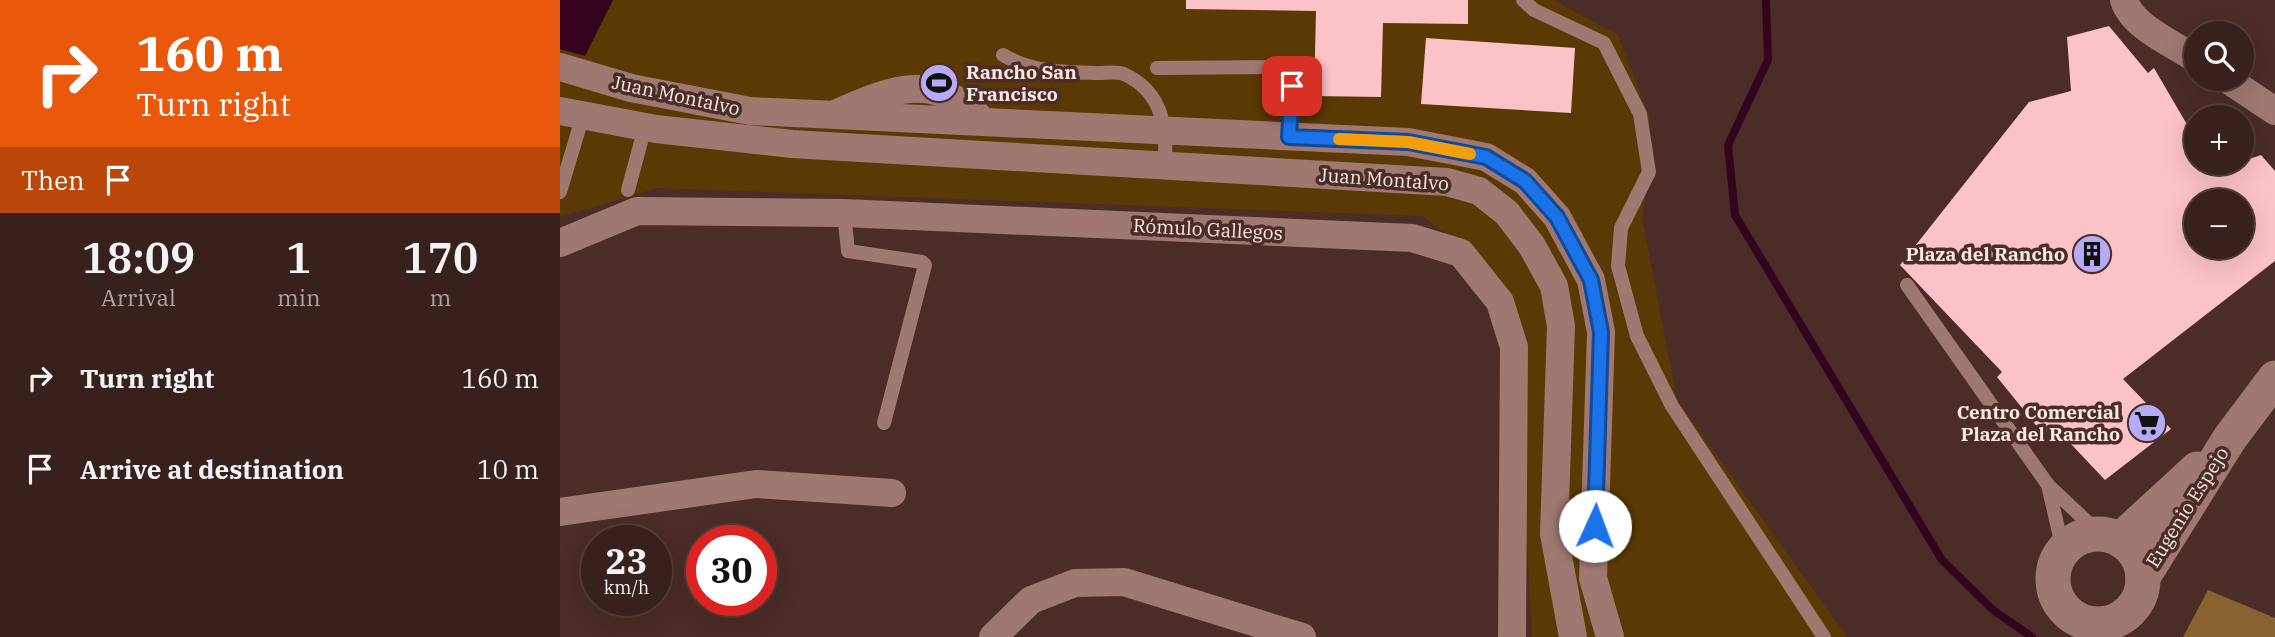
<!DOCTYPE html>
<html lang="en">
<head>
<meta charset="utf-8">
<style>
	:root { --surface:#38211c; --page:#3f2925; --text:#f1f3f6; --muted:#aba3a3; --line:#523e3b }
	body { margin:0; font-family:"IBM Plex Serif",serif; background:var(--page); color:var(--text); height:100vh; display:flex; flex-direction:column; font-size:26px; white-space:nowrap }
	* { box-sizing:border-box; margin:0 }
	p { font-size:23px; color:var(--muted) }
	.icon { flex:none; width:38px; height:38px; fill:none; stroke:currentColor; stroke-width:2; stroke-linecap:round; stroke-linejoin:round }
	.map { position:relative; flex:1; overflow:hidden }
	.side { display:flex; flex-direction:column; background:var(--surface); width:560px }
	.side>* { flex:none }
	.banner { background:#ea580c; color:#fff; overflow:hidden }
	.fabs { position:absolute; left:1624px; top:21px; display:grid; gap:14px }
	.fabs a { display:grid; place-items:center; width:70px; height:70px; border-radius:50%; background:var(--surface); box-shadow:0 7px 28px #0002,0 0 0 2px var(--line); font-size:35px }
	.speed { position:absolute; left:21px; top:525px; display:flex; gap:14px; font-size:35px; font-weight:700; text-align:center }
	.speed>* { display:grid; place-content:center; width:91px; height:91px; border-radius:50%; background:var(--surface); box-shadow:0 7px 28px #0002,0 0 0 2px var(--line); line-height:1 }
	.speed small { font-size:18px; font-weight:400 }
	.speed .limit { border:10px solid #d22; background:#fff; color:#111 }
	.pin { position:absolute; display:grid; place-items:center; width:60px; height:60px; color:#fff; margin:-30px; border-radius:14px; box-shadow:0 4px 10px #0006 }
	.me { position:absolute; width:77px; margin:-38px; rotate:2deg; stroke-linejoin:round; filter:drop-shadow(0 0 5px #0008) }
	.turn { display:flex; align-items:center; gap:24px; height:147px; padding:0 21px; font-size:32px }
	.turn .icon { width:91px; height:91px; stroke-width:2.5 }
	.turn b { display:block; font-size:49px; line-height:60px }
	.then { display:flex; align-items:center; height:66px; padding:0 21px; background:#0003; gap:14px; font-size:26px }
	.eta { display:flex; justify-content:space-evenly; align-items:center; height:119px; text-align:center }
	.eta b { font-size:42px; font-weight:600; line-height:49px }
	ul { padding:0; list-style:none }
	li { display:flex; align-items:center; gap:21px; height:91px; padding:0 21px }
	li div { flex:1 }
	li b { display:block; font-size:26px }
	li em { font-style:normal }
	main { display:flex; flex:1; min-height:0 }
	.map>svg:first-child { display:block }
	.green { fill:#5b3904 }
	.forest { fill:#886231 }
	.water { fill:#34041f }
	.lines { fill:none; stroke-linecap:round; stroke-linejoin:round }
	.stream { stroke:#34041f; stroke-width:8 }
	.building { fill:#fbc2c8; fill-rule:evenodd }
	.service { stroke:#9e7871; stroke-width:14 }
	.minor { stroke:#9e7871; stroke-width:28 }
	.tertiary { stroke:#9e7871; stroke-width:35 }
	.route-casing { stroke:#114b97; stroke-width:18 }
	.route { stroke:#1a73e8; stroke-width:12 }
	.slow { stroke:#f59e0b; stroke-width:12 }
	.labels { text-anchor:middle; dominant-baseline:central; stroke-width:7; stroke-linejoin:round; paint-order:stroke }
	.poi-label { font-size:19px; font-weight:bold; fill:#fce7e2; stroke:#4b2c26; text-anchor:end }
	.street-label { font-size:19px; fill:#fce7e2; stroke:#4b2c26 }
</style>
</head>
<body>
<main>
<section class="side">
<div class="banner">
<div class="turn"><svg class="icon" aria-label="right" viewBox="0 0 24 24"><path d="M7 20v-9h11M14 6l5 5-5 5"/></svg><div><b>160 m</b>Turn right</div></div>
<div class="then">Then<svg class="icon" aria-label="arrive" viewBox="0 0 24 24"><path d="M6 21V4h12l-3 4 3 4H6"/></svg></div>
</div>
<div class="eta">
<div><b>18:09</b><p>Arrival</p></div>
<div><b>1</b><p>min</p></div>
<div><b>170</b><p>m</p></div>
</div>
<ul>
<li><svg class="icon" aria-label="right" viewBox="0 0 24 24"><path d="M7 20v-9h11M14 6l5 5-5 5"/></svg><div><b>Turn right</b></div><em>160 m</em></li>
<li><svg class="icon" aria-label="arrive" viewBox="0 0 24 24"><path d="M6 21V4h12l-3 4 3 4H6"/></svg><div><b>Arrive at destination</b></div><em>10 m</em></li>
</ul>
</section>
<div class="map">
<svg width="1715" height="637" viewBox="0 0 1715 637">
	<rect width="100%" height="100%" fill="#4b2c26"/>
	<!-- green -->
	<polygon class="green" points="0,0 993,0 1058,35 1089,116 1083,223 1117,400 1287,637 972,637 955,329 930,267 862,216 98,188 0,217"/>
	<!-- forest -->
	<polygon class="forest" points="1648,590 1715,618 1715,637 1623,637"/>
	<!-- water -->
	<polygon class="water" points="0,0 53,0 25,56 0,49"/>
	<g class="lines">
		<!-- stream -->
		<polyline class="stream" points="1206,0 1208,60 1168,145 1175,215 1382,560 1433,610 1472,637"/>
	</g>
	<!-- building -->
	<g class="building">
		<polygon points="626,0 908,0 908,24 823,23 821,97 754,96 756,11 626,9"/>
		<path d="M1549,26l39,47 6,-5 42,72v23h14l4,8 47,-16 14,16v90l-152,118 48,50 -66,51 -51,-54 -11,8 -46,-57 5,-5 -102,-107 129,-163 42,-11 -4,-54zM1636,201h46v46h-46z"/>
		<polygon points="866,38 1015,48 1011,113 861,104"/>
	</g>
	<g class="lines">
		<!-- service -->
		<g class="service">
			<polyline points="963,0 974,10 1044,43 1080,114 1089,172 1061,228 1058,266 1077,336 1112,406 1264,637"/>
			<path d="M443,55c30,18 61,17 95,18 8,0 19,-2 26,1 39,18 43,54 41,91"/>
			<path d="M597,68l125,-1c16,19 9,47 7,70"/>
			<polyline points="68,190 85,127"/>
			<polyline points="0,192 23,115"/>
			<polyline points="284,213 288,251 362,262 365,265 324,423"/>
			<polyline points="1347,285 1488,485 1540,534"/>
			<polyline points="1488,485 1503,550"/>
		</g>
		<!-- minor -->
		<g class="minor">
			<path d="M1564,0c8,27 50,44 72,59"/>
			<polyline points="0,67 71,88 190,111 848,142 926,157 965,181 997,217 1031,280 1041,332 1033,578 1050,637"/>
			<polyline points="1667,79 1715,111"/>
			<polyline points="0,111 96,129 232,144 887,182 919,191 947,213 972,246 994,286 1001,326 994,534 1013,637"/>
			<path d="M277,113c57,-25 97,-42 146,8"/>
			<polyline points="0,243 77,211 284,213 852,238 901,253 940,302 954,347 952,637"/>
			<polyline points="0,512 196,484 332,493"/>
			<polyline points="433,637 471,600 515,583 564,582 742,637"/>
		</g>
		<!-- tertiary -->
		<g class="tertiary">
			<circle cx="1538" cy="579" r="45"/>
			<polyline points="1560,540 1637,469"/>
			<polyline points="1583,577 1670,438 1715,378"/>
		</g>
	</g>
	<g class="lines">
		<!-- route casing -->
		<g class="route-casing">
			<polyline id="route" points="732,86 729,137 848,142 926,157 965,181 997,217 1031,280 1041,332 1035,526"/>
		</g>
		<!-- route -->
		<use href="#route" class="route"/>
		<!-- slow -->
		<polyline class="slow" points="779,139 848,142 910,154"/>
	</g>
	<!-- icons -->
	<defs>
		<g id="stadium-disc" transform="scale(2.0125)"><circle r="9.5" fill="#b7abf8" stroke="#4b2c26"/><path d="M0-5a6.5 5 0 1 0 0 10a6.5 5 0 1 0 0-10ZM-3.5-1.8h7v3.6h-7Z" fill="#111"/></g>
		<g id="building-disc" transform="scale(2.0125)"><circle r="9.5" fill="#b7abf8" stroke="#4b2c26"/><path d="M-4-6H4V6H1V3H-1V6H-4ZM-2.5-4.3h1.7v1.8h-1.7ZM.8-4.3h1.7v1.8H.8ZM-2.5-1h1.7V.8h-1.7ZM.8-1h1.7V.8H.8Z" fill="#111"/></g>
		<g id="supermarket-disc" transform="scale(2.0125)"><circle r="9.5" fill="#b7abf8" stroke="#4b2c26"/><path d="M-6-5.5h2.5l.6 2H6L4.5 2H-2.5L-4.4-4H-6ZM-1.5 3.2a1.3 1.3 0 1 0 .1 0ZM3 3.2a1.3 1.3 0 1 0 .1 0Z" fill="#111"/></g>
	</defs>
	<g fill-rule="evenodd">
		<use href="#stadium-disc" x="379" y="83"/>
		<use href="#building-disc" x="1532" y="254"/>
		<use href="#supermarket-disc" x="1587" y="423"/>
	</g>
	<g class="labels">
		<!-- poi labels -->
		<g class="poi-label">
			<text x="406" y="72" text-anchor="start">Rancho San<tspan x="406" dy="22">Francisco</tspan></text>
			<text x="1505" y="254">Plaza del Rancho</text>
			<text x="1560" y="412">Centro Comercial<tspan x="1560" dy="22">Plaza del Rancho</tspan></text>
		</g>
		<!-- street labels -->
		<g class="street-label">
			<text transform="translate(116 95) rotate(12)">Juan Montalvo</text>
			<text transform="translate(824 179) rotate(4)">Juan Montalvo</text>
			<text transform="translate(648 229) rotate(3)">Rómulo Gallegos</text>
			<text transform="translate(1627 507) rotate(-58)">Eugenio Espejo</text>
		</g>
	</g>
</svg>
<div class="fabs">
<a><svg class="icon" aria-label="search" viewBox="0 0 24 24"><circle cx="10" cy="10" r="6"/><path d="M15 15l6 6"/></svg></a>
<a>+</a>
<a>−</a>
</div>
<div class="speed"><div>23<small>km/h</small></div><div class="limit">30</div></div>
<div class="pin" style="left:732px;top:86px;background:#d93025"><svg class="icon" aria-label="arrive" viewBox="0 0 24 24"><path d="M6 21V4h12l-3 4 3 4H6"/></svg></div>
<svg class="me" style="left:1035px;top:526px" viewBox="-20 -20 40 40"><circle r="19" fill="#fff"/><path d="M0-13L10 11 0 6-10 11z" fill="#1a73e8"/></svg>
</div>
</main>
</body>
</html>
